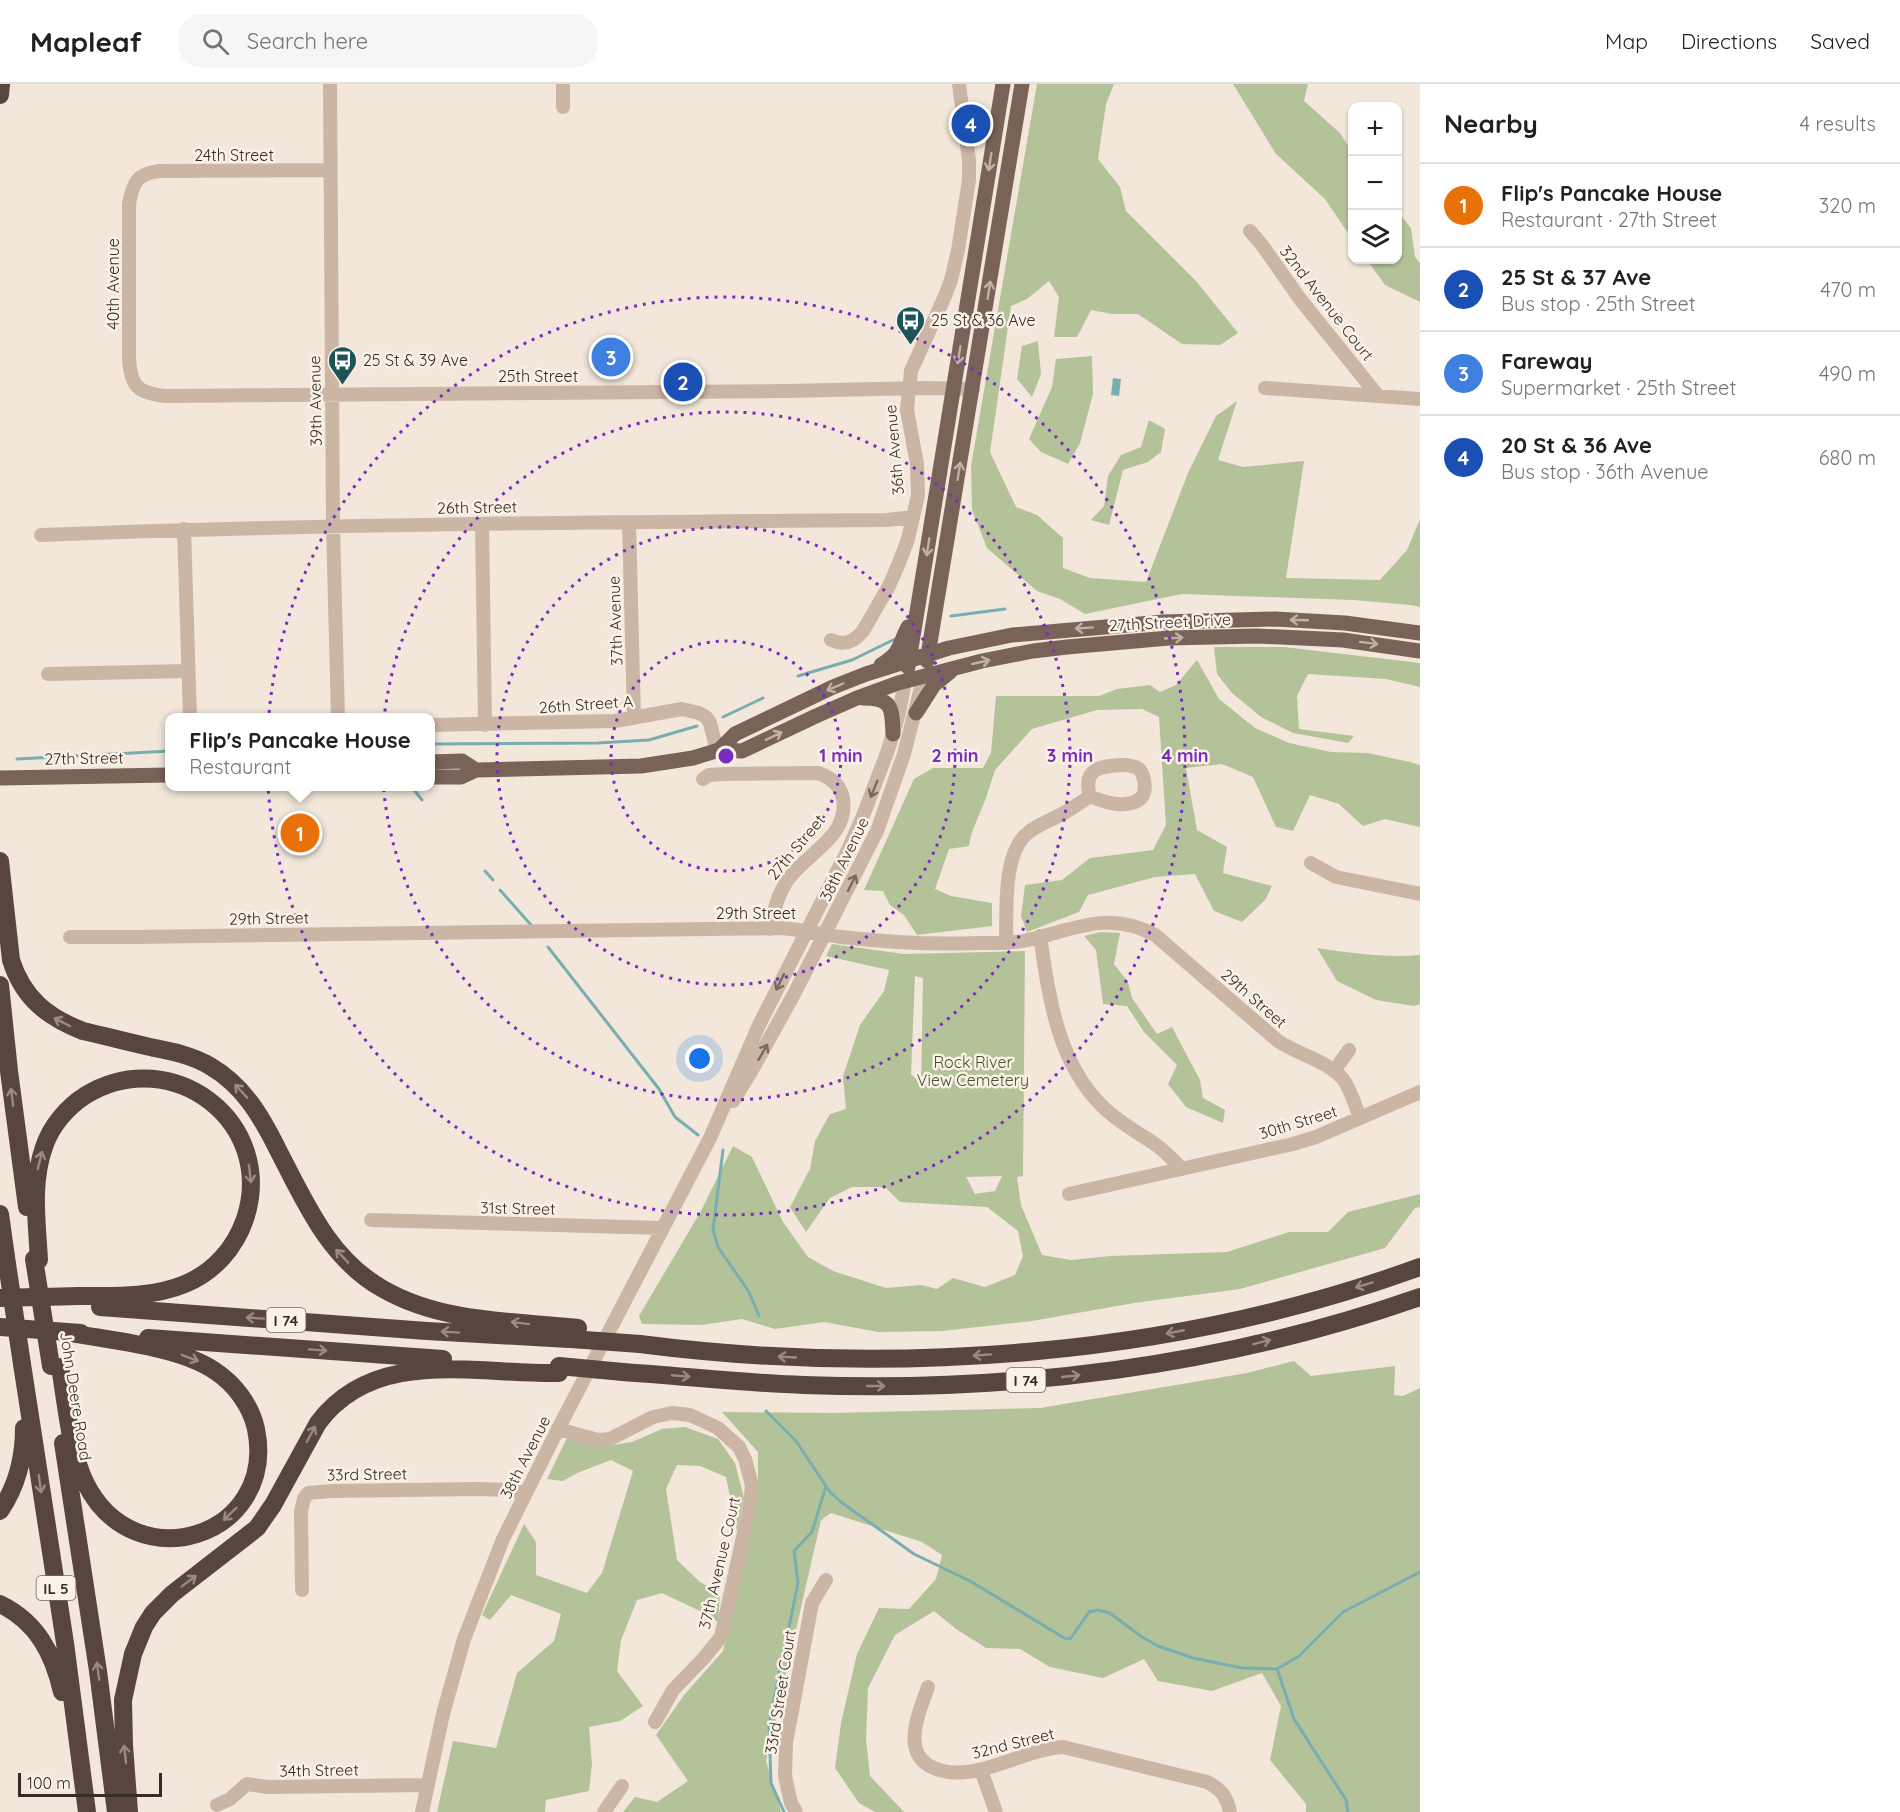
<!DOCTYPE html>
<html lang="en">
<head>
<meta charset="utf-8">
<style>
  body { margin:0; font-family:Quicksand,sans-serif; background:#f6f6f6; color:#202124 }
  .controls { position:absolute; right:18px; top:18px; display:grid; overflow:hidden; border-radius:12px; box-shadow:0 2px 4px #0004 }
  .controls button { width:54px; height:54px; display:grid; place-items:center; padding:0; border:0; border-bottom:2px solid #e0e0e0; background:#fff; color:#202124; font:30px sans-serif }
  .scale { position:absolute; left:18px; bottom:15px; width:144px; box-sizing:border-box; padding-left:6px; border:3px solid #362c27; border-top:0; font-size:16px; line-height:21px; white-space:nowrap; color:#362c27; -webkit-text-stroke:4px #faf1e7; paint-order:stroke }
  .you { position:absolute; left:700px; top:975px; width:21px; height:21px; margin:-15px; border:4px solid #fff; border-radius:50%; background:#1a73e8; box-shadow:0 0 0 9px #1a73e833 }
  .badge { display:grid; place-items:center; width:39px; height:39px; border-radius:50%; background:#1c5559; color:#fff; font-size:20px; font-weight:700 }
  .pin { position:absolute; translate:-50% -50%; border:3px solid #fff; box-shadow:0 2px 6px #0006 }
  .popup { position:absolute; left:165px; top:629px; width:270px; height:78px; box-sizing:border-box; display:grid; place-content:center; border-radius:12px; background:#fff; filter:drop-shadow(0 2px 4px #0005); font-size:20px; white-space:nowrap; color:#757577 }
  .popup b { font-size:22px; color:#202124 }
  .popup::after { content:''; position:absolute; left:50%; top:100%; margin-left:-12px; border:12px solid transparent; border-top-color:#fff }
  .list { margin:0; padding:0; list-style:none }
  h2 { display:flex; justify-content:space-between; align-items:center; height:78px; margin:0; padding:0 24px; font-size:26px }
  h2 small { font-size:20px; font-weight:400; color:#757577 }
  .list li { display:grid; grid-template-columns:39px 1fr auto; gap:18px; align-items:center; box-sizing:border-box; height:84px; padding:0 24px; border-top:2px solid #e0e0e0 }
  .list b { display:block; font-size:22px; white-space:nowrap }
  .list p { margin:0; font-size:20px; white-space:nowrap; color:#757577 }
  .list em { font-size:20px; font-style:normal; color:#757577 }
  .icon { flex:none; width:33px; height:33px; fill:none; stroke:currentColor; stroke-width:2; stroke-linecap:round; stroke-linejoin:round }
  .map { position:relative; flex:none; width:1420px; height:1728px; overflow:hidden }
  header { display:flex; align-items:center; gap:36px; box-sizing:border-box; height:84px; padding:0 30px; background:#fff; border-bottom:2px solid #e0e0e0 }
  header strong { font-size:28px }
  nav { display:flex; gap:33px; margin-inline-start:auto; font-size:21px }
  .search { width:420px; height:54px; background:#f6f6f6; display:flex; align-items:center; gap:15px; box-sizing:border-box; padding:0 21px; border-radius:24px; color:#757577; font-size:22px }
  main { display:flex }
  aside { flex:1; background:#fff }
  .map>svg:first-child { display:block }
  .green { fill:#b4c29a; fill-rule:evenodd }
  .water { fill:#78aeb0 }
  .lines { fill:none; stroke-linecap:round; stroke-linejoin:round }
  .stream { stroke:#78aeb0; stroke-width:3 }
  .minor { stroke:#cbb6a6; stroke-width:14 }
  .major { stroke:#796358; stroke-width:15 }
  .highway { stroke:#58463e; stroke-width:18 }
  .highway-bridge { stroke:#58463e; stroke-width:18 }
  .oneway { stroke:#c0b1a7 }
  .oneway2 { stroke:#796a60 }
  .oneway3 { stroke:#998a82 }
  .ring { fill:none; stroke:#7b2cbf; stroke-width:3; stroke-dasharray:3 6 }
  .labels { text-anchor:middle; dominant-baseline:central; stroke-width:5; stroke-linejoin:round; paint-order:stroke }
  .shield { fill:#faf1e7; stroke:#716761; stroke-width:1.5 }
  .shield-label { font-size:15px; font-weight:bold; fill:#362c27 }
  .street-label { font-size:16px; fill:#362c27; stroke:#faf1e7 }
  .poi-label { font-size:16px; fill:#362c27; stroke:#faf1e7; text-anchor:start }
  .park-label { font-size:16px; fill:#46552a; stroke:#faf1e7 }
  .centre { fill:#7b2cbf; stroke:#faf1e7; stroke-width:3 }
  .ring-label { font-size:18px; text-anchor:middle; font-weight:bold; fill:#7b2cbf; stroke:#faf1e7; stroke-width:5; stroke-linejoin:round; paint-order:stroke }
</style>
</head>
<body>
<header>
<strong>Mapleaf</strong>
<div class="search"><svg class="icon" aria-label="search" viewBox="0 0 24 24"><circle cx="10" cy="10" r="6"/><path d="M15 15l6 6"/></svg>Search here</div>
<nav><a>Map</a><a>Directions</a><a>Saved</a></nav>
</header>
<main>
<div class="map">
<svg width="1420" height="1728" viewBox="0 0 1420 1728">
  <rect width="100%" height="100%" fill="#f2e7da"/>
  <path class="green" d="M1037,0H1114L1106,20L1098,75L1120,103L1126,127L1197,198L1238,249L1220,261L1182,260L1138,230H1112L1091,226L1077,253H1054L1059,213L1049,197L1027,215L1011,222L990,368L1016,423L1037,431L1063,454V484L1090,494L1146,498L1188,389L1216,332L1237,317L1218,376L1243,383L1304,377L1286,494L1380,496L1407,466L1420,435V523L1411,521L1353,516L1182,510L1085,530L1060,515L1037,507L987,464L972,426L971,382Z
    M1233,0H1308L1304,17L1340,49L1352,68V155L1325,115L1276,70Z
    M1398,128L1411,144L1415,173L1420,179V218L1385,201L1367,176H1398Z
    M1038,257L1041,290L1032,313L1017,295L1022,262Z
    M1092,272L1093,310L1080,359L1068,380L1041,368L1029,355L1052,303L1056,275Z
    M1149,336L1165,345L1161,368L1148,378L1123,386L1109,441L1091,436L1104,422L1108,392L1121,371L1141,363Z
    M1214,563H1284L1420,579V603L1386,595L1308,590L1297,612L1299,645L1354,652L1348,659L1293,649L1261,633L1232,609L1217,590Z
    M1197,576L1219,615L1255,644L1289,659L1331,668L1368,669L1410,678L1420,681V743L1385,735L1363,742L1339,720L1310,711L1293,747L1276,743L1253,693L1222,680L1186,684L1197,746L1227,763L1223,789L1272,802L1265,816L1242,838L1214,827L1195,790L1155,793L1088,811L1079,828L1027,848L1021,832L1025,801L1062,796L1090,774L1153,766L1166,741L1159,633L1142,625L1097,626L1032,645L995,686L986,714L972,748L969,762L949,765L935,805L951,812L992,819V842L917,851L904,831L890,821L883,807L864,806L914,695L933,684H983L991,669L996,612H1099L1117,605L1150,601L1160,608L1176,601Z
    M1101,848L1120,849L1114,880L1128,898L1132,914L1157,950L1172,943L1200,996L1203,1014L1225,1026L1223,1039L1186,1023L1168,1000L1177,981L1144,948L1127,922L1103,920L1096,866L1084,852Z
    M832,860L904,870L1025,867L1023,1092L1017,1093L1021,1121L1042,1171L1071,1176L1111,1172L1227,1168L1289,1148H1328L1348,1128L1420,1110V1123L1415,1124L1385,1164L1240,1205L1134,1219L1032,1237L942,1247L878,1248L824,1238L775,1245L742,1235L701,1241L642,1240L639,1232L701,1127L733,1062L752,1073L783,1138L808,1173L833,1187L886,1204L921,1201L937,1205L953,1194L985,1203L1015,1191L1023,1172L1018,1147L987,1123L900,1118L885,1103H852L830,1114L806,1148L790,1123L810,1085L815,1057L830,1030L846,1025L843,992L860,941L884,907L889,886L826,872ZM915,892L923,894L921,1004L918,997L911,990ZM1002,1092L995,1107L975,1110L966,1093Z
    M1317,864C1351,869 1386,874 1420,871V920L1414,922L1376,916L1337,897Z
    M1294,1277L1311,1292L1395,1282L1394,1311L1403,1312L1420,1304V1728H1306V1720L1270,1676L1281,1622L1262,1589L1212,1607L1158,1597L1144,1575L1103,1594L1050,1583L1020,1565L986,1564L956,1545L934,1527L895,1551L868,1604L866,1655L870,1692L904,1728H875L859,1719L835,1684L841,1639L857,1570L879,1524L909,1525L936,1495L942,1471L922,1458L831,1429L821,1436L766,1677L781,1728H623L635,1713L657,1718L688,1697L656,1651L684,1611L723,1567L758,1413V1368L722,1328L832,1329L1040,1324L1247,1289Z
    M685,1343L718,1355L735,1379L744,1414L737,1447L726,1393L700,1382L677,1381L666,1405L677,1476L700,1498L720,1509L718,1538L700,1527L662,1509L637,1516L621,1556L617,1587L643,1622L620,1637L589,1643L592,1680L589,1707L546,1716L545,1728H437L453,1657L496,1664L517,1589L554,1557L561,1530L511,1511L490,1536L482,1531L524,1440L536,1458V1491L587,1509L602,1489L633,1387L611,1376L577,1389L563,1397L547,1395L567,1354L607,1362L632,1358L662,1345Z"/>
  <path class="water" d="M1113,294L1121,295L1119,312L1111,311Z"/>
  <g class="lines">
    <path class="stream" d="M951,532L1005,525
      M798,592L852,576L895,555
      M723,633L763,614
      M430,660L598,659L649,656L697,642
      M17,675L170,667
      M411,702L422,716
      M485,787L493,796
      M500,806L532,842
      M548,863L659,1005L675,1033L698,1051
      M723,1066L713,1146L718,1163L749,1208L759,1232
      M766,1327L796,1357L830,1408L841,1418L914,1470L970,1497L1066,1555L1071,1554L1089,1528L1098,1526L1110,1529L1142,1553L1158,1562L1193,1574L1242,1584L1277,1585L1299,1572L1343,1528L1420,1488
      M1277,1585L1294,1635L1346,1716L1348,1728
      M784,1728L771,1699L769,1640L798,1499L794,1467L812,1448L826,1402"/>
    <path class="minor" d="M330,0L333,442L338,634
      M563,0V23
      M330,86L159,87C137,90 133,98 129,120V275C131,302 137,309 165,312L787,307L922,304L973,305
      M1250,147L1262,161L1300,215L1378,312
      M1265,304L1420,315
      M629,438L634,634
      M482,440L485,641
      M184,445L190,634
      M41,451C323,440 605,438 887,436L913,433
      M831,556C844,562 854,558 863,547L889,502L899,479L908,455L918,411L917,380L907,326L909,305L911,287L945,212L951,196L958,166L969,96V76L959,0
      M48,590L188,587
      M430,641L615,637L682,625L699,629L706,633L710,639L717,667
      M1126,681C1131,682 1136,682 1140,686C1145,693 1147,708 1141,714C1128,726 1103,718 1090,712C1081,682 1105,682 1126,681Z
      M703,695L709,691L724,690L818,689C830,693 840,701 843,714C849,752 810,767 790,793C778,808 774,826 770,845
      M1311,779L1336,793L1420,810
      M1040,852C1049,913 1057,977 1102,1022C1118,1038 1137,1048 1155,1060C1165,1067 1173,1076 1182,1085
      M70,853H136L782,844C802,846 821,850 841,853C886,858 932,861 977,859C992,859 1008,860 1023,857C1072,847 1106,825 1155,851L1278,957C1297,970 1328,977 1343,995C1351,1006 1355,1021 1360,1034
      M1006,859C1007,827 1002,768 1029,748C1039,740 1051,736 1062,730C1072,725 1081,718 1090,712
      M1334,987L1349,966
      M733,1017L752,986L793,912L877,747L904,670L924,592
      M1069,1110L1293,1060L1316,1053L1420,1008
      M371,1136L663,1144
      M558,1345L598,1356L610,1355L653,1333L672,1329L690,1331L718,1344L739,1363L745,1375L752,1401L750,1421L721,1553L703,1575L673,1606L655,1638
      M302,1506L301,1427L304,1415L308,1409L332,1407L479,1405L508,1406L525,1409
      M928,1603C920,1625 902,1665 928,1681C968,1705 1021,1665 1063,1663L1207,1698C1221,1705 1227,1713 1230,1728
      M981,1686L996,1728
      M217,1721L230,1715L247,1700L268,1703L428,1701
      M422,1728L443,1630L464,1555L503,1455L558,1345L710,1054L759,941L845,772L863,732L888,666L899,629L905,597
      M604,1728L622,1702
      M796,1728L791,1719L785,1692L786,1659L812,1519L826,1496"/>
    <path class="major" d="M927,577L1022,0
      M881,581C902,568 898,562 908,543
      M908,583L1003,0
      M863,614C893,614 892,624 893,650
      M916,629L934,601L950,588
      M719,666L735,650L833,603L866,590L949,564L1012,551L1163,538L1275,535L1345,539L1420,549
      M430,678L462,677L476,686
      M430,693H461L476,686L641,682L693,674L719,666L742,667L816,632L857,614L898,599L982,577L1033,567L1067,563L1169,554L1257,552L1343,556L1420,567
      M0,694L170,691"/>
    <path class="highway" d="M0,11L1,0
      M0,777L11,876C23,914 47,933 83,947C105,952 127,958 150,963C170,967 192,971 210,982C244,1002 261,1032 278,1066C305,1118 329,1175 383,1205C442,1239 513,1237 578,1244
      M0,901L9,987L27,1123
      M0,1130L6,1173
      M0,1214C26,1213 52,1213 77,1212C114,1212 151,1214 185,1200C214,1188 235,1164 245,1135C277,1038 172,959 86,1011C67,1023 51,1042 44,1063C31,1100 37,1138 39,1176
      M100,1223L427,1247L569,1255
      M0,1243L81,1249
      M148,1254L443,1275
      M640,1260C897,1293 1176,1272 1420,1183
      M22,1280L65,1559L87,1728
      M60,1283C66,1318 70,1367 85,1398C134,1499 278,1453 256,1345C251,1322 235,1300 215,1287C180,1263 114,1257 71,1249
      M623,1288C683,1292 744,1299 804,1301C1012,1309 1223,1282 1420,1213
      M63,1359L98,1587L116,1728
      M0,1427C17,1402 24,1374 24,1344
      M0,1520C37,1538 53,1569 62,1608
      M129,1728L124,1661L123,1616L133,1570L144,1543L153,1529L172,1510L257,1444L273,1421L318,1339C375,1262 477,1291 559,1289"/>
    <path class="highway-bridge" d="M6,1173L22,1280
      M34,1175L51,1282
      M571,1255L640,1260
      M559,1282L623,1288"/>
  </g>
  <defs><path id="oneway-shaft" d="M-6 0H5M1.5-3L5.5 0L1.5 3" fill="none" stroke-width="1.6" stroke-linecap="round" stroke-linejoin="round" transform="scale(1.5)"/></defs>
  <g class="oneway">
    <use href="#oneway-shaft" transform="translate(990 78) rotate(99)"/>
    <use href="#oneway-shaft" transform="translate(989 206) rotate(-81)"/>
    <use href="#oneway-shaft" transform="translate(959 271) rotate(99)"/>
    <use href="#oneway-shaft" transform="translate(959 387) rotate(-81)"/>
    <use href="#oneway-shaft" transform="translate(928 463) rotate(99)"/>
    <use href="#oneway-shaft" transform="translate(1299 536) rotate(-178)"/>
    <use href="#oneway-shaft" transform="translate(1084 544) rotate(176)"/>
    <use href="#oneway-shaft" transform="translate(1174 554) rotate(-3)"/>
    <use href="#oneway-shaft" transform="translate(1369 559) rotate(7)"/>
    <use href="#oneway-shaft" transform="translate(981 578) rotate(-13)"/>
    <use href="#oneway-shaft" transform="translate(835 603) rotate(157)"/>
    <use href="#oneway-shaft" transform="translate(774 652) rotate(-26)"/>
  </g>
  <g class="oneway2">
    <use href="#oneway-shaft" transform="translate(874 705) rotate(112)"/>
    <use href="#oneway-shaft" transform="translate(852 799) rotate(-63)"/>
    <use href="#oneway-shaft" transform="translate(780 898) rotate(116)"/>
    <use href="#oneway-shaft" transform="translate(763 968) rotate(-60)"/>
  </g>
  <g class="oneway3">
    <use href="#oneway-shaft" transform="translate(62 938) rotate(-153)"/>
    <use href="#oneway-shaft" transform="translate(241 1007) rotate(-133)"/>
    <use href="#oneway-shaft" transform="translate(12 1013) rotate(-97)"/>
    <use href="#oneway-shaft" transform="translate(40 1076) rotate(-76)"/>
    <use href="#oneway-shaft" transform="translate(250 1090) rotate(83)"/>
    <use href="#oneway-shaft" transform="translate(342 1172) rotate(-133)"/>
    <use href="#oneway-shaft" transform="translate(1364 1201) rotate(163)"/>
    <use href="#oneway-shaft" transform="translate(255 1234) rotate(-176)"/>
    <use href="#oneway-shaft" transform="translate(520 1239) rotate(-173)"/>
    <use href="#oneway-shaft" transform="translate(450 1248) rotate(-176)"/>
    <use href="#oneway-shaft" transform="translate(1175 1248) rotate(169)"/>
    <use href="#oneway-shaft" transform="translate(1262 1258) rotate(-14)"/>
    <use href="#oneway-shaft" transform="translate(318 1266) rotate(4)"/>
    <use href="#oneway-shaft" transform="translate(982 1271) rotate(176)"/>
    <use href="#oneway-shaft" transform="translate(787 1273) rotate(-177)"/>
    <use href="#oneway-shaft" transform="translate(190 1274) rotate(21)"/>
    <use href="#oneway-shaft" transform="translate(681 1292) rotate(5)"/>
    <use href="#oneway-shaft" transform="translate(1071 1292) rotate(-6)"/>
    <use href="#oneway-shaft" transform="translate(876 1302)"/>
    <use href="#oneway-shaft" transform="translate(311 1350) rotate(-62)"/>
    <use href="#oneway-shaft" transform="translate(40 1400) rotate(82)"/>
    <use href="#oneway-shaft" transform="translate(230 1430) rotate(136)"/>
    <use href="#oneway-shaft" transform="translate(189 1497) rotate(-37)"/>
    <use href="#oneway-shaft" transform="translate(98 1587) rotate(-98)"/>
    <use href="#oneway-shaft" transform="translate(125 1670) rotate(-96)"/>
  </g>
  <g class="ring">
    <circle cx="726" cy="672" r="115"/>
    <circle cx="726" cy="672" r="229"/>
    <circle cx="726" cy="672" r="344"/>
    <circle cx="726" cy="672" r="459"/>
  </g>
  <defs>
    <symbol id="bus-pin" viewBox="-11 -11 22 30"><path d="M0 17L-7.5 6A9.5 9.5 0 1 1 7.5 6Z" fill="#1c5559" stroke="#faf1e7"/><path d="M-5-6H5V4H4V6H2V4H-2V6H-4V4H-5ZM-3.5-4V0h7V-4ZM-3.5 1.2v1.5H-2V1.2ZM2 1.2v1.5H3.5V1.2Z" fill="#fff"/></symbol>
  </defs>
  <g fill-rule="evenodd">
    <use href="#bus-pin" x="894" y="220" width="33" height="45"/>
    <use href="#bus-pin" x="326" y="260" width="33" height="45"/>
  </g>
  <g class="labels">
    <g class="shield">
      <rect x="266.5" y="1224" width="39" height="24" rx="4.5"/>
      <rect x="1006.5" y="1284" width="39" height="24" rx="4.5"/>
      <rect x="36.5" y="1492" width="39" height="24" rx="4.5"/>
    </g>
    <g class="shield-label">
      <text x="286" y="1236">I 74</text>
      <text x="1026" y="1296">I 74</text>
      <text x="56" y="1504">IL 5</text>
    </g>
    <g class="street-label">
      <text x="234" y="71">24th Street</text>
      <text transform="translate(113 200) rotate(-90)">40th Avenue</text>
      <text transform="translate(1327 219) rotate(52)">32nd Avenue Court</text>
      <text x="538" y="292">25th Street</text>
      <text transform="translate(315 317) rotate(-91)">39th Avenue</text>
      <text transform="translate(894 366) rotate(-95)">36th Avenue</text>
      <text transform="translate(477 423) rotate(-1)">26th Street</text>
      <text transform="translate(615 537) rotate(-92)">37th Avenue</text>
      <text transform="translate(1170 538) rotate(-3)">27th Street Drive</text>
      <text transform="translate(586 620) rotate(-4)">26th Street A</text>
      <text transform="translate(84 674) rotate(-1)">27th Street</text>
      <text transform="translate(796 763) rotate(-50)">27th Street</text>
      <text transform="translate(844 775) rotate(-64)">38th Avenue</text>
      <text x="756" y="829">29th Street</text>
      <text transform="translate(269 834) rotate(-1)">29th Street</text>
      <text transform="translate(1254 914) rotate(41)">29th Street</text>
      <text transform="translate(1298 1038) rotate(-17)">30th Street</text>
      <text transform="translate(518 1124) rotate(1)">31st Street</text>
      <text transform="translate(76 1312) rotate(81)">John Deere Road</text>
      <text transform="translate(525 1373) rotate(-63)">38th Avenue</text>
      <text transform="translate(367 1390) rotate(-1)">33rd Street</text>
      <text transform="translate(719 1479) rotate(-77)">37th Avenue Court</text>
      <text transform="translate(780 1608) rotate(-81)">33rd Street Court</text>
      <text transform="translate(1013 1659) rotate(-14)">32nd Street</text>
      <text transform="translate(319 1686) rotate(-1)">34th Street</text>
    </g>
    <g class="poi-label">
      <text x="931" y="236">25 St &amp; 36 Ave</text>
      <text x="363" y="276">25 St &amp; 39 Ave</text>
    </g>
    <g class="park-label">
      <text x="973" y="978">Rock River<tspan x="973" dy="18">View Cemetery</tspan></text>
    </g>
  </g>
  <circle cx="726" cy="672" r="9" class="centre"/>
  <g class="ring-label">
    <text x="841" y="678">1 min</text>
    <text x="955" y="678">2 min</text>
    <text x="1070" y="678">3 min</text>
    <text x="1185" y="678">4 min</text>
  </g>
</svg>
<div class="controls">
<button>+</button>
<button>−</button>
<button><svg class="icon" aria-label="layers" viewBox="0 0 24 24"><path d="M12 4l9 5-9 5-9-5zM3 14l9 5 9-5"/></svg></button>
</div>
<div class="scale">100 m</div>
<div class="you"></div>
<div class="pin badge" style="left:300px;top:749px;background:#e8710a">1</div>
<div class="popup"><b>Flip's Pancake House</b>Restaurant</div>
<div class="pin badge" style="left:683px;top:298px;background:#1a4fb4">2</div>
<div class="pin badge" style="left:611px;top:273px;background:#3f7fe0">3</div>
<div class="pin badge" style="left:971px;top:40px;background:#1a4fb4">4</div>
</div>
<aside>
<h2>Nearby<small>4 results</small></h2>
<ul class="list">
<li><span class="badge" style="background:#e8710a">1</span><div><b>Flip's Pancake House</b><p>Restaurant · 27th Street</p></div><em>320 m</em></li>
<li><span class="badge" style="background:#1a4fb4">2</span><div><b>25 St &amp; 37 Ave</b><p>Bus stop · 25th Street</p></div><em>470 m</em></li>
<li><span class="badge" style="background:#3f7fe0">3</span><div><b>Fareway</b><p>Supermarket · 25th Street</p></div><em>490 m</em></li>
<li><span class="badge" style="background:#1a4fb4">4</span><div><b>20 St &amp; 36 Ave</b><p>Bus stop · 36th Avenue</p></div><em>680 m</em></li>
</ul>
</aside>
</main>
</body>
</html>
